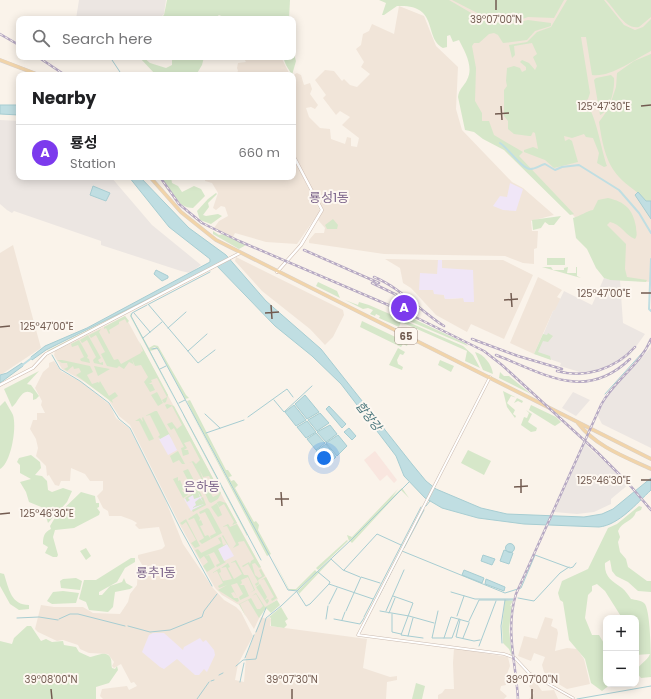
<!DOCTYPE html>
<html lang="en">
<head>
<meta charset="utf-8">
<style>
  body { margin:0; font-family:Poppins,"Noto Sans KR",sans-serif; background:#f2f2f2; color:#202124 }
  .controls { position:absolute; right:12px; bottom:12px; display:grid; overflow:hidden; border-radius:8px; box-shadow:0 2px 10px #0003 }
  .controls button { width:36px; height:36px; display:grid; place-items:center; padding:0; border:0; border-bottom:1px solid #e0e0e0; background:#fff; color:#202124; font:20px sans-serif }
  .you { position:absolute; left:324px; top:458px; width:14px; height:14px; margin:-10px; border:3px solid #fff; border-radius:50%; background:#1a73e8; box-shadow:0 0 0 6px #1a73e833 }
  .badge { display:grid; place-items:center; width:26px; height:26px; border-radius:50%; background:#7c3aed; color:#fff; font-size:13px; font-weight:700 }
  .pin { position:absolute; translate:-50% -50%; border:2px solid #fff; box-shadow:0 1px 4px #0006 }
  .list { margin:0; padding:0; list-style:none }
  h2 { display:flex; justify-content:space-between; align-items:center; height:52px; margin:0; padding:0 16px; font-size:17px }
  h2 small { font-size:13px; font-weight:400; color:#757577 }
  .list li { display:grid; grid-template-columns:26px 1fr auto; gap:12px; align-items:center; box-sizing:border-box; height:56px; padding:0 16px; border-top:1px solid #e0e0e0 }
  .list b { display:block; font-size:15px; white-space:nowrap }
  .list p { margin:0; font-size:13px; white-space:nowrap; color:#757577 }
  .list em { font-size:13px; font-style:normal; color:#757577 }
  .icon { flex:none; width:22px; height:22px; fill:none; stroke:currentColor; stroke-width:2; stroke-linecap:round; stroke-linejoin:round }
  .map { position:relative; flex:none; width:651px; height:699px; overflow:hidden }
  .search { position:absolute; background:#fff; box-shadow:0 2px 10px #0003; left:16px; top:16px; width:280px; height:44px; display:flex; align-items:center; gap:10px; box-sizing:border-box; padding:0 14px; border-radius:8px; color:#757577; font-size:15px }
  .panel { position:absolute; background:#fff; box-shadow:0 2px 10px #0003; left:16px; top:72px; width:280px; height:108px; border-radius:8px }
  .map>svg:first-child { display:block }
  .residential { fill:#f1e5d9 }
  .commercial { fill:#f9e6df }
  .industrial { fill:#ece6e2 }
  .education { fill:#f0e6f7 }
  .green { fill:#d6e7c9 }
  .water { fill:#c0dee2; stroke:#a7cdd2 }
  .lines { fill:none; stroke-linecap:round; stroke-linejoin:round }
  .stream { stroke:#a7cdd2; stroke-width:1 }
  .canal { stroke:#c0dee2; stroke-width:2 }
  .tertiary-casing { stroke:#cbbbb1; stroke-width:3 }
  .secondary-casing { stroke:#cfbdb2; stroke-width:3.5 }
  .primary-casing { stroke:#d8d1ce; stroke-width:4 }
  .tertiary { stroke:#fff; stroke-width:2 }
  .secondary { stroke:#fff; stroke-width:2.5 }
  .primary { stroke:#f1d4aa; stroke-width:3 }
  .rail-casing { stroke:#b6a9c3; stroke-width:2.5 }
  .rail { stroke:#fdf7f0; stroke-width:1; stroke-dasharray:3; stroke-linecap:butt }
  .ticks { fill:none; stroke:#725b50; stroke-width:1.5 }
  .labels { text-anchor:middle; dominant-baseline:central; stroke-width:4; stroke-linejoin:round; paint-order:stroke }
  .shield { fill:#fdf7f0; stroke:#9c8a80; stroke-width:1 }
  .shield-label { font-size:10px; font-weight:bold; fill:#725b50 }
  .water-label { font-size:12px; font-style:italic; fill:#48757b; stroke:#fdf7f0 }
  .quarter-label { font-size:13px; fill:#7f688d; stroke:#fdf7f0 }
  .ticks-label { font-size:10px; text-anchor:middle; fill:#725b50; stroke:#fdf7f0; stroke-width:4; stroke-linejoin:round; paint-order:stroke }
</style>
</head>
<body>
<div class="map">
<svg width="651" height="699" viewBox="0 0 651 699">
  <rect width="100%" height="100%" fill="#faf3ea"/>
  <path class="residential" d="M411,0H651V282L620,280L574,216L485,131L471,111V61L463,24Z
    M399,6L424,16L436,46L458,67L456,109L462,130L512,182L523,188L554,215L531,221L532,231H538L537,248L534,249V264L523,263L505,256L384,254L309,243V240L315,233H324L325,228L318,220L323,209L293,153V75L297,73L301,75L304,85L310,83L312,89L310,94L318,105L315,109L311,107L306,108L309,117L320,128L330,129L331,139L345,144L347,137L351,138V146L357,147L359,138L342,125L350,117L340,111L336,115L323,98L326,95L315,80L325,70L334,71L342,81L344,79L350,85L357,87L370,74L361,67L364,62L356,49L361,45L363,34L369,31L372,24L394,34Z
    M243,57H281L290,75H235L238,71L237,68L238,63L246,62Z
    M293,158L320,211L297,244L266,242L235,233L233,237L214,228L219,221L228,216L225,207L221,206L216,210L213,208L218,193L212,183L205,181V177H293Z
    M13,245L41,348L2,374H0V253Z
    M236,257L343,310L344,315L333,337L325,345L310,329L262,291L235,261Z
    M385,259L438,260V274L434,290L444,295L445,299L464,298V301L474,302L442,268V260H503L533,275L504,339L471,324L467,332L436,315L411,288L403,283L400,268Z
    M538,277L562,290L557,297L561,299L557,310L553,311L534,354L510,343Z
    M125,316L278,599L264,608L254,629L239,605L222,595L215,588L180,525L130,425L119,416L108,399L85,382L62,369L54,355L55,351Z
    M54,361L61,371L83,383L100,397L110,405L116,418L129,428L161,489L183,544L213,588L224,600L236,607L241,612L253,636L238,664L235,680L244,682L246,657L261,617L266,619L269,617L271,619L270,626L367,639L363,668L390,677L397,676V680L387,682L386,699H103L100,696L102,689L127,686L129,690L137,686L134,682L131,683L121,664L114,668L112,666L114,662L108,654L89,653L80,649L78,645L63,640L57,641L38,632L35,629L41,605L54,607H83L93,613L120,614L128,602L130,594L137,585L138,569L144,568L138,558V555L162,549L165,546L159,527L139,529L135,525L137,523L132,520L121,516H109L108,511L103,508L97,496L103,490V481H90L85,474L71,468L70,481H61L59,486L55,485L49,475L47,476L46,466L36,456L38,448L36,439L30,429L33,420H37V413H45L41,405L42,401L35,388L43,372L49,367V363Z
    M545,617L553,619L551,626L557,629L558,633L555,651L567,648L577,649L584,659L590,684L567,689L550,679L544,672L542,665L545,657L534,653L531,661L518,656L524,636L537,639Z
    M454,648L508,657L510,666L505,679L506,685L501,686L500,690L507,696L504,699H438V695L442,693L445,689H454L453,663Z
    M533,682L537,684L542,691L554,690L558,699H561H529L534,693L529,686Z"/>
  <path class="commercial" d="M375,451L397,480L394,483L387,475L380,481L364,460Z"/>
  <path class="industrial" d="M79,0H166L164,14L161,17L156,19H76Z
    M0,120L19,121V177H111L152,225L201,265L190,273L181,271L101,245V241L14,211L12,213L7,210L0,204Z
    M604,278L610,280H620L623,323L645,334L630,355L622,361L600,370L599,369L583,373L560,366L561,363L535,354L553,311L555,310L564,291L592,305Z
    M651,347V448L602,424L597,414L609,394Z
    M573,392L590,400L576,416L562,408Z
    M584,443L629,484L611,499V504L594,512L577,514L554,512Z"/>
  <path class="education" d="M510,183L523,189L516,211L503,210L493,206L500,196L507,197Z
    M438,260H442V268L473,270L474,302H464L463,298L445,299L444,295L434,294L433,290H419L420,273L437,274Z
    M169,434L177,450L168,455L159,439Z
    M198,492L205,504L191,511L184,499Z
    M227,544L234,556L224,561L218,549Z
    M153,633H164L183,650L184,647L200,638L203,642L206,640L214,650L215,655L207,672L204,669L199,675H195L177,659L164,669L160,667L142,652L149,635Z"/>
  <path class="green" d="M167,0H290L289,19H229L219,15L214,19H159L164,15Z
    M379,0H449L485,21L510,24L528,20L551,23V26L535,31L527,40L503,43L498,35L494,33L489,34L479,43H474L472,46L476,68L475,101L482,113V121H489L494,135L523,152L519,156L574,214L570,215L504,150L483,139L474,132L465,130L458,97C459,89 464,86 467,80C474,67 465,52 459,40L453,42L450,35L447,36V47L443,48C423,37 440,4 397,6L384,15H382L386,3Z
    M452,0H564L554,18L528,17L514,22L487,18Z
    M567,0H604L624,25L635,30L643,27L651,19V51C635,59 610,78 592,75L586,37H581L590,93L588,99L583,101V106C585,108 587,108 589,109C595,113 603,156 607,166L604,167L597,163L599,153L593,138L586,137L584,134L572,138L564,136L565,141L569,139L572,141L578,162L554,168L545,160L524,152V150L533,147L538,149L535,133L533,132L531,136H529L514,134L508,129V121L504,116V90L507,86L506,81L507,68L514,66L520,68L522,72L526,70V67L520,62L522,60L529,63L535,70L537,66L533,57L537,54L532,43L514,46L515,55L512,58L509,45L527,42L537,32L551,27Z
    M606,0H651V17L639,27C625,30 615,9 606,0Z
    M293,51L296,61L292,75L286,65L283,57H293Z
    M651,54V201H646C638,191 627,186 619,177C605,162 602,141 599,122L609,108L616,87L617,73L634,61Z
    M139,57H143L150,63L166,68L172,65V57H204L202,65L196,75H156Z
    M611,75L614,78C615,89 610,111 600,115L594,80L596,78Z
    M162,177H171L172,183L178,186L182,192L194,186L201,189L205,196L193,208C178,208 167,190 162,177Z
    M216,193L217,194L208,203L209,207L203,215L206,216L218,214L222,216L211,224L200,220L197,211L208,199Z
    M608,198C625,202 633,209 636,227C636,232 638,235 635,239C625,235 621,224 610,222L607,225L626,244L625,269L627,277L647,280L646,282L610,280L604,278L596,268L587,249L576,238L573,218C581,216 586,211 593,210L598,200Z
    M561,216L554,225H549L545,222L541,228L533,230L532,220Z
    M333,219L338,225L337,229H327L325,225Z
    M213,231L219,235L223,234L246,245L239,249L213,234Z
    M547,258H565V265H547Z
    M542,267H551L553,270H564V268L568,267L567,273H576V267H577V276L581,278Z
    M192,277L49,351H47L190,277Z
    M318,282L337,291L340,298L316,286Z
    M345,300L358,305L359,302L369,305L463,346L473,355L480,368L465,361L467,351L401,322L399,327L379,318L380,316L376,314L375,316L370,314L373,310L368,308L363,309Z
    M392,309L465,343L468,346L407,320Z
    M131,313V316L149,348L154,345L158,346L186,395L189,398L185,399L158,349L155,347L152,348V349L155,348L157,349L150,351L177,404L130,316Z
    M125,316L129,321L127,323L125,319L119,322V324L109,330L110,333L109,334L106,328L104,329V327Z
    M362,321L408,343L407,346L403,344L401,347L360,327Z
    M101,329L99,332L114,360L118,359L121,364L141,353L140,348L141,352L143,351L139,341L168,395L166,402L164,403L162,400L167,397L157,378L151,380L152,382L149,384H152L155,390L150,392L144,382L148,377L141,365L135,366L132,359L134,366L133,364L129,362L124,369L119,366L117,368L107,366L101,354L105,352L96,335L91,338L89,335Z
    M548,333L553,336L548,342L543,341L538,352L550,356L551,360L534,354L543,334L547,335Z
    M88,335L101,358L98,360L100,363L103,362V365L94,363L93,360L96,357L87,340L82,343L80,340Z
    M79,340L88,356L87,358L89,359L90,363L81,361L80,359L84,357L78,345L72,347L71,344Z
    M398,348L405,352L403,355L400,354L397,360L398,364L403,367L402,370L389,365Z
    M475,352C484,354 492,365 493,374L483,370Z
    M57,360H62L90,366L93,372L87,375L92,384L98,382L99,383L100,381L109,396L115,392L118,396L112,400L113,403L76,375L81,372L79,368L74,369L73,366L67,371L64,369L68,367L67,363H62Z
    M440,360L454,366L451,372L438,365Z
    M94,366L110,369L98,376Z
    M39,371L27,384L31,385L39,396L36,399L33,400V394C22,386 19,402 12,407L4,389Z
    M500,372L504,376H509L531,394L499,378Z
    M503,391L523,401L522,403L518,401L514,403L517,398L511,396L507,403L515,410L513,414L516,416L515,418L507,407Z
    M157,392L163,403L158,406L151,395Z
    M190,400L226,470H228L232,476L229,477L231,481L234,480L238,485L235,488L254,522L256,521L259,525L258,530L271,554L269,555L192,412L187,401Z
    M5,401C8,406 11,411 13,415C17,428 11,463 0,469V406Z
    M185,401L186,403L269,555L267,556Z
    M167,404L174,406L221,493L218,499L211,503L209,502L204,491L208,489L213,497L219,494L209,476L203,477L199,469L203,479V482L192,462L189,463L193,461L196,464L200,460L190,441L184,443L187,448L184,450H188L189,454L183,456L181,448L184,447L174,428L171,430L167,424L172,422L177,429L182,425L172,406L167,409L165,405Z
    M531,405L556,417L561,422L555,426L553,425L529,410Z
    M526,410L532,414L528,422L537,428L536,431L531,432L521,425L524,417L527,418L529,413Z
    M155,411H157L172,439L169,434L160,439L159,437L165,434L157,438L160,435L150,415L145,416Z
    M183,414L247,534V536L183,415Z
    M143,417L154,439L149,441L139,421H135L140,418L143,422L142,418Z
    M468,450L491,461L484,475L461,463Z
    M178,451L185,464H182L179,460L173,463L170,456Z
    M31,455L40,462L41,468L35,475L42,476L47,481L48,490L52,492L63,488L72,491L67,502L48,523L45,513L36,512L46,509L29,502L26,492L20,482L31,479L20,473V465L17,462L19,458Z
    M188,469L199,490L194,492L183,471Z
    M178,477V481L180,480L184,489L182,490L183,492L186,491L188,495L183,498L173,479Z
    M402,488L409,498L401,490L352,543L350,541L357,534L349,541L347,535L352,537L398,489L392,497Z
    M199,490L202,496L201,497L198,492L200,497L194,499L193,495L188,498L190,500L187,502L185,498Z
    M81,492L95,496L96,503H99V507L97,508L100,512L99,515L74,528L55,530L53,537L58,555L57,557H53L45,553L48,547L43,544C43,537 44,532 51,529L50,526L56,516Z
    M203,497L206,505L193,512L192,510L204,504L192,508L196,505L195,502L200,498L203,502L201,498Z
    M220,501L226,503L237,523L232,525L234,522L224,504L219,507L217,502Z
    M217,503L222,515L218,517L211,507Z
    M639,506L642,507L641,510L636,512C633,522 622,521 618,531L620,537L618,542L620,552L626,559L628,567L647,581H651V592L638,591L628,582L616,576L612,571L610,560L605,563C604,577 612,581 622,588C626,591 628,595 631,599C635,600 642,600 645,604C651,614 651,662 651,677L641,678L636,672C638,664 647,662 650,654L636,655V618H622L605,591L597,584L592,586V591L588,595L585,618L592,635H599L605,645L606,684H611L602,691L591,683L585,659L569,640L563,602L560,600L558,593L562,581L588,569L608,528L617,524Z
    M207,508L209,509L222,533L211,539L210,536L216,533L205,512L200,514L199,512Z
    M197,513L200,518L199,521L201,520L203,525L200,526L205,536L208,535L211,539L202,544L199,541L204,538L194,518L189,520L188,519Z
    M186,519L200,546L195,548L191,543L196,540L186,522L182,525L180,523Z
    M228,524L230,527L237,524L261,567L259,568L255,563L252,564L255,575L259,578L262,576L259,570L261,569L265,576L258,580L259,584L256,586L255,584L258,582L248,564L243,567L242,566L249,562L250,564L251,561L254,559L244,541L238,542L239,545L233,548L236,544L227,526L222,527Z
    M223,535L230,548L227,544L218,549L224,561L226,562L217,567L216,565L220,563L214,552L205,556L209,555L215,567L207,572L203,566L208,562L204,556L200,559L195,550L198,549L203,555L201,553L221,543L218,538L221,537L223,545L227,544L222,536Z
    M347,540L348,541L318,570L316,568Z
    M86,548L91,556L86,560L80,551Z
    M271,555L289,589H296L315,570L317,572L297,590H289Z
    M131,558H135V562L125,568L117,582L99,592V595H102L110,586L122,582L124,578L126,583L133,587L130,589L115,592L113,607L108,612L89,610L86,602L79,599L84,580H96Z
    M331,559V560L299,594L298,591Z
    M236,560L244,575H248L255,590L250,593L254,590L248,577L241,580L242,583L240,585H244L249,596L240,600L239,597L243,594L237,583L231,585L237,597L234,592L231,593L234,598H238L239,601L237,602L218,590L227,585L219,588L218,586L223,583L217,571L212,573L220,568L221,572L219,573L223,581L232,579L226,567L221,568L228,563L230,567L228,568L234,579L242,574L235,562L230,563Z
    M0,573L4,574C9,589 11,605 29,605V609L19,610L10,604L0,586Z
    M266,577L277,598L272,601L271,599L274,597L264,579L261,580Z
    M76,578L82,581L80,590L61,588L60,581L63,579Z
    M260,584L267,597L265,600L268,599L269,601L267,604L256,587Z
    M63,591L79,593L76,603L52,604L47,601L53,592Z
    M256,593L265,607L277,600L280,605L271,613L266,608L259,618L248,600L240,604L246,617L239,604L251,598L257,609H260L263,606L256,594L252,596Z
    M505,600L513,601L510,606L512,605L509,629L512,656L509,649L503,643L502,626Z
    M281,607L288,619L285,621L287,625L284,628L271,626V618L269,617Z
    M27,626H31L41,641L46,639L52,642L63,641L64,645L76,647L79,652L90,657C96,656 106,650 110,657C112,660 111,664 112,668L115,669L117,666L118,670L109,683L96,687V699H0V641L12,644L14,638Z
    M416,683L425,686L422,699H412Z"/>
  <path class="water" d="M0,105H19V115L0,114Z
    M129,177H140L189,228L226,255L266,301L321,349L412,464L426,481L436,489L481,508L507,514L584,517L602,514L613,509L651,478V490C637,503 619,525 599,527L524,524L478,518L442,508L425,498L404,476L396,456L341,384L312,356L275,326L216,265L46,350L32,360L31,357L45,346L87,328L210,262V259L169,227Z
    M93,186L110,193L106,201L90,195Z
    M638,192L646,201H651V219L635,195Z
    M156,270L168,276V278L162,281L154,274Z
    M22,363L23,366L0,383V375L7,373Z
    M305,395L319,412L307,419L295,404Z
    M294,405L306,420L296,426L285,412Z
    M329,406L346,424L342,428L326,409Z
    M320,413L329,423L317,431L308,420Z
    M307,421L316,432L306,438L297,427Z
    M330,425L337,434L326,442L317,432Z
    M349,428L356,436L352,440L344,432Z
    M316,433L325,443L316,450L307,439Z
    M338,435L347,446L337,456L326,443Z
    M326,444L336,457L328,465L316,451Z
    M505.5 548a4.5 4.5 0 1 1 9 0a4.5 4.5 0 1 1-9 0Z
    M504,550L513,553L509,564L500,561Z
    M483,555L495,559L492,565L481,561Z
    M464,570L484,578L482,583L462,575Z
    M486,579L505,587L504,591L485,584Z"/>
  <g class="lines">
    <path class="stream" d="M110,57L122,75
      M148,304L198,363L215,350
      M149,304L210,272
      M147,305L132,313L131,316L261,560
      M134,313L150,332
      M168,328L186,312
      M143,338L162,322
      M651,344V343
      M152,349L157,348L159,351L288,590L298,591
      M188,351L207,334
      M52,355L60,369L80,381L109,403L119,419L130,428L180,528L212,586
      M160,369L166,366
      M605,394L643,352
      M274,400L284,412L312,386
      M179,403L185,400
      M205,414L220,428
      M248,417L287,389L293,397
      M206,433L244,420
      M426,506L430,501
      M404,548L424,510
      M402,551L505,593L521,588L535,555L570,568L573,567L576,563
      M331,559L343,570L360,577
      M344,570L377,534L401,545
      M318,572L330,582L329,584
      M297,592L306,606L310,604L329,584L373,599
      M451,592L475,599H513
      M379,596L402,551
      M393,596L413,603L401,635L423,638
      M518,598L534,601L560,573L569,567
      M329,604L337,588
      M346,611L361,577L380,583
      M380,611L409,616L434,623
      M386,611L404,570
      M438,611L432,638H452L459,619
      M389,613L395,598
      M392,614V632L401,634
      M457,616L464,596
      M364,617L421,507
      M17,618L39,617L58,620
      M59,619L70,614H78L125,626
      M326,619L328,606
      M334,619L360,624L364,618
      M342,620L345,612
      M460,620L456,637L474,641L480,640
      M469,621L479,600H513
      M128,626L150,632L170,630L202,617L204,611L217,594
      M256,632L266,608
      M408,636L413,618
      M444,638L451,617L469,622
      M463,638L469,623
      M502,643L501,626L505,600
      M479,646L496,601
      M245,658L254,635
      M236,666L243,660L256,659L266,618L281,606L352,539L409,482
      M219,675L223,673
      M211,681L214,680
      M240,682L244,663
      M197,699L209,682
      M577,699L651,686"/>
    <path class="canal" d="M500,143C508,148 522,169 530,169C536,169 540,165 545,164L555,170L562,167L579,165L619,190L639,213L651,233
      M651,259L649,309L651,311
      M21,366L33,357"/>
    <defs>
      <path id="tertiary" d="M490,377L358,635L504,654L515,658L529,673L573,698"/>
      <path id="secondary" d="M277,272L301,245L322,210L293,155
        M0,385L33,368L46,354L240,253"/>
      <path id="primary" d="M0,60L39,75
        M150,177L181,212L216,240L651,459
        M578,423C595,446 625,457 651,469"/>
    </defs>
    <use href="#tertiary" class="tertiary-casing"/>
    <use href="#secondary" class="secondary-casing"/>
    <use href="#primary" class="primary-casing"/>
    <use href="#tertiary" class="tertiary"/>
    <use href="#secondary" class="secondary"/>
    <use href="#primary" class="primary"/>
    <defs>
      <path id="rail" d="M0,34L19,45
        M38,57L65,75
        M587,101L590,107
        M160,177L179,204L202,223L239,241L407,313L484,351L502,365L597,452L628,483L651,510
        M304,250L379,283
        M374,277C401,288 420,311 444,326
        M372,283L399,296
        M472,339L518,356L562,369
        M496,355C545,374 585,402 630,359
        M557,371C585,379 615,369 635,347
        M518,699C516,663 505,630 516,594L601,405C614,380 640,366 651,339"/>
    </defs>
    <use href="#rail" class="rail-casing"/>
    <use href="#rail" class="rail"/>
  </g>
  <path class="ticks" d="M496,0V10M501,106L502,120M641,106L651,105M495,114L509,113M511,293L512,307M641,293H651M504,300L518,299M271,305L272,319M265,313L279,312M0,327L10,326M521,479V493M641,480H651M514,487L528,486M281,492L282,506M275,499H289M0,514L10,513M51,689L52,699M292,689V699M532,689V699"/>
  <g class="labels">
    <rect class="shield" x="395" y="328" width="22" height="16" rx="3"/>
    <g class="shield-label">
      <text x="406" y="336">65</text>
    </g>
    <g class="water-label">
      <text transform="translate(369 416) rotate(52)">합장강</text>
    </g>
    <g class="quarter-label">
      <text x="329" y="197">룡성1동</text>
      <text x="202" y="486">은하동</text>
      <text x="156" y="572">룡추1동</text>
    </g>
  </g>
  <g class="ticks-label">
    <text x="496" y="23">39°07'00"N</text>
    <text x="604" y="110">125°47'30"E</text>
    <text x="604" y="297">125°47'00"E</text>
    <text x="47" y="330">125°47'00"E</text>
    <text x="604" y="484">125°46'30"E</text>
    <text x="47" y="517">125°46'30"E</text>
    <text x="51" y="683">39°08'00"N</text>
    <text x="292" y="683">39°07'30"N</text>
    <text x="532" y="683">39°07'00"N</text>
  </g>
</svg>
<div class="controls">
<button>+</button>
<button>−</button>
</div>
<div class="you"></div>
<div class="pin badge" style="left:404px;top:308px">A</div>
<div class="search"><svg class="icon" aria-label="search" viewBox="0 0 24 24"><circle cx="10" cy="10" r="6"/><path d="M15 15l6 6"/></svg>Search here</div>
<section class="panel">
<h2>Nearby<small></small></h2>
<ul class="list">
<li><span class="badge">A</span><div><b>룡성</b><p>Station</p></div><em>660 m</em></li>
</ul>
</section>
</div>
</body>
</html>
